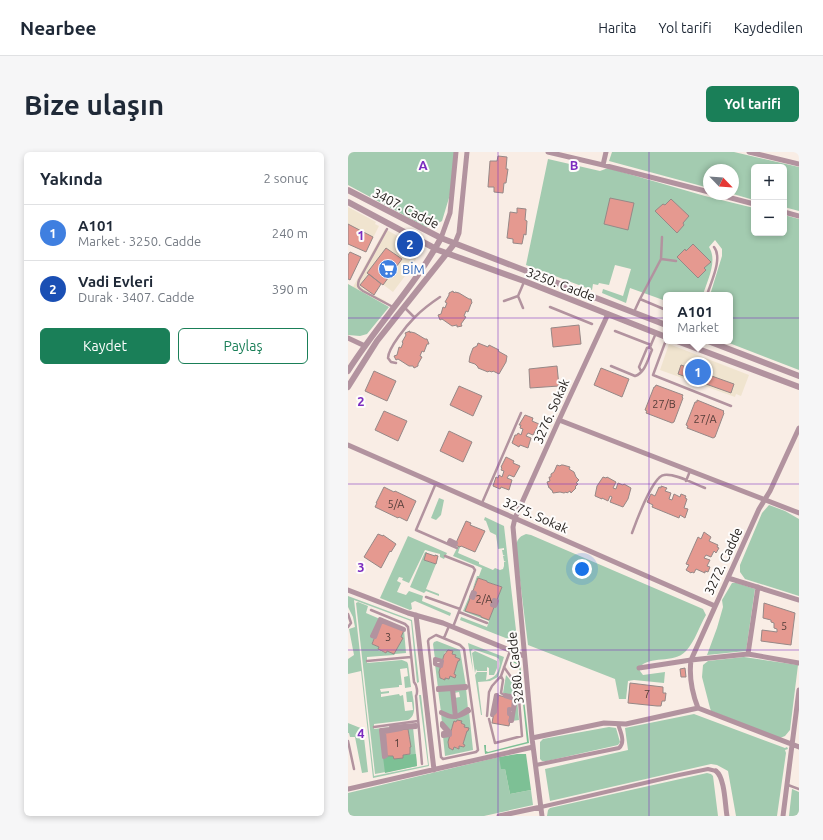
<!DOCTYPE html>
<html lang="tr">
<head>
<meta charset="utf-8">
<style>
  body { margin:0; font-family:Ubuntu,sans-serif; background:#f6f6f7; color:#1f2937 }
  .controls { position:absolute; right:12px; top:12px; display:grid; overflow:hidden; border-radius:6px; box-shadow:0 2px 6px #0003 }
  .controls button { width:36px; height:36px; display:grid; place-items:center; padding:0; border:0; border-bottom:1px solid #e0e1e3; background:#fff; color:#1f2937; font:20px sans-serif }
  .compass { position:absolute; left:355px; top:12px; width:36px; height:36px; border-radius:50%; background:#fff; box-shadow:0 2px 6px #0003; rotate:115deg }
  .you { position:absolute; left:234px; top:417px; width:14px; height:14px; margin:-10px; border:3px solid #fff; border-radius:50%; background:#1a73e8; box-shadow:0 0 0 6px #1a73e833 }
  .badge { display:grid; place-items:center; width:26px; height:26px; border-radius:50%; background:#1a7f58; color:#fff; font-size:13px; font-weight:700 }
  .pin { position:absolute; translate:-50% -50%; border:2px solid #fff; box-shadow:0 1px 4px #0006 }
  .popup { position:absolute; left:315px; top:140px; width:70px; height:52px; box-sizing:border-box; display:grid; place-content:center; border-radius:6px; background:#fff; filter:drop-shadow(0 1px 3px #0005); font-size:13px; white-space:nowrap; color:#747a83 }
  .popup b { font-size:15px; color:#1f2937 }
  .popup::after { content:''; position:absolute; left:50%; top:100%; margin-left:-8px; border:8px solid transparent; border-top-color:#fff }
  .list { margin:0; padding:0; list-style:none }
  h2 { display:flex; justify-content:space-between; align-items:center; height:52px; margin:0; padding:0 16px; font-size:17px }
  h2 small { font-size:13px; font-weight:400; color:#747a83 }
  .list li { display:grid; grid-template-columns:26px 1fr auto; gap:12px; align-items:center; box-sizing:border-box; height:56px; padding:0 16px; border-top:1px solid #e0e1e3 }
  .list b { display:block; font-size:15px; white-space:nowrap }
  .list p { margin:0; font-size:13px; white-space:nowrap; color:#747a83 }
  .list em { font-size:13px; font-style:normal; color:#747a83 }
  .actions { display:flex; gap:8px; padding:12px 16px }
  .actions a { flex:1; padding:9px 0; border:1px solid #1a7f58; border-radius:6px; text-align:center; font-size:14px; color:#1a7f58 }
  .actions .main { background:#1a7f58; color:#fff }
  .map { position:relative; flex:none; width:451px; height:664px; overflow:hidden; border-radius:6px }
  header { display:flex; align-items:center; gap:24px; box-sizing:border-box; height:56px; padding:0 20px; background:#fff; border-bottom:1px solid #e0e1e3 }
  header strong { font-size:19px }
  nav { display:flex; gap:22px; margin-inline-start:auto; font-size:14px }
  .intro { display:flex; align-items:center; justify-content:space-between; box-sizing:border-box; height:96px; padding:0 24px }
  h1 { margin:0; font-size:28px }
  .button { padding:10px 18px; border-radius:6px; background:#1a7f58; color:#fff; font-size:14px; font-weight:700 }
  main { display:flex; gap:24px; padding:0 24px }
  aside { flex:1; background:#fff; border-radius:6px; box-shadow:0 2px 6px #0003 }
  .map>svg:first-child { display:block }
  .commercial { fill:#f0e4cf }
  .green { fill:#a3cbb0 }
  .forest { fill:#7dc095 }
  .building { fill:#e59990; stroke:#968887 }
  .lines { fill:none; stroke-linecap:round; stroke-linejoin:round }
  .service { stroke:#b2939f; stroke-width:2.5 }
  .pedestrian { stroke:#b2939f; stroke-width:4 }
  .minor { stroke:#b2939f; stroke-width:5 }
  .tertiary { stroke:#b2939f; stroke-width:6 }
  .grid { fill:none; stroke:#7b2cbf; stroke-width:1; stroke-opacity:0.55 }
  .labels { text-anchor:middle; dominant-baseline:central; stroke-width:4; stroke-linejoin:round; paint-order:stroke }
  .number-label { font-size:11px; fill:#523c38 }
  .street-label { font-size:13px; fill:#211d1a; stroke:#fefcfb }
  .shop-label { font-size:13px; fill:#366cbe; stroke:#fefcfb; text-anchor:start }
  .grid-label { font-size:13px; text-anchor:middle; font-weight:bold; fill:#7b2cbf; stroke:#fefcfb; stroke-width:4; stroke-linejoin:round; paint-order:stroke }
</style>
</head>
<body>
<header>
<strong>Nearbee</strong>
<nav><a>Harita</a><a>Yol tarifi</a><a>Kaydedilen</a></nav>
</header>
<div class="intro"><h1>Bize ulaşın</h1><a class="button">Yol tarifi</a></div>
<main>
<aside>
<h2>Yakında<small>2 sonuç</small></h2>
<ul class="list">
<li><span class="badge" style="background:#3f7fe0">1</span><div><b>A101</b><p>Market · 3250. Cadde</p></div><em>240 m</em></li>
<li><span class="badge" style="background:#1a4fb4">2</span><div><b>Vadi Evleri</b><p>Durak · 3407. Cadde</p></div><em>390 m</em></li>
</ul>
<div class="actions"><a class="main">Kaydet</a><a>Paylaş</a></div>
</aside>
<div class="map">
<svg width="451" height="664" viewBox="0 0 451 664">
  <rect width="100%" height="100%" fill="#f9ede5"/>
  <path class="commercial" d="M0,55L28,70L27,72L31,74L18,100L0,92Z
    M37,77L59,89V94L66,95L68,103V107L63,116L45,140L21,122L13,133L26,143L38,149L36,152L5,135Z
    M321,192L401,223L393,244L388,242L387,245L312,218Z"/>
  <path class="green" d="M0,0H107L104,36L94,69L87,73L78,75L0,33Z
    M264,0H386L451,15V59L436,55V15H406V48L385,42V18H361V36L261,9Z
    M200,7L252,19L260,16L357,44L406,56V81H436V63L451,67V218L376,189H382V143H362L374,104V97L367,88L361,95C370,109 359,129 355,143H318V149L282,136L278,151L254,141L255,137L275,144L283,117L267,113L261,133L251,131L250,133L245,132L244,138L178,113Z
    M0,132L41,155L19,182L12,184L0,183Z
    M91,346L96,348L93,363L88,368L83,366Z
    M421,353L437,359L451,367V444L397,427L392,420V413L414,361Z
    M137,365L156,374L169,487L165,489L112,468L113,465L139,475L141,469L115,459L121,445H123L117,459L126,462V461L141,468L154,435L139,430V429L130,426L124,439L129,424H131L134,416L105,404L110,394L112,395L110,401L131,410V412L145,418L147,416L152,418L155,417L156,414V410L158,409H156L155,404H157L155,403L154,398H156V396L150,397L148,383L142,380L138,369L136,368Z
    M178,382L183,383L355,457L358,463C351,475 347,489 338,499C325,513 302,502 291,516L292,519L295,523L317,520L316,531L286,528L280,529L278,547H271L267,527L180,493L168,396C169,388 170,385 178,382Z
    M60,384L99,401L96,407L92,405V402L77,398L61,431L54,428L55,426L51,425L49,429L53,431L49,440L58,443L61,439L75,444L74,449L103,461L102,464L67,449L63,451L64,457L62,458L32,446Z
    M77,400H79L76,408L88,412L78,437L91,442V444L78,439L76,441L62,435Z
    M384,431H389L407,437L398,499L359,503L369,476L375,455L374,448Z
    M0,444L64,468L71,530L69,531L63,469L6,448L26,624L80,613L71,543H73L81,614L25,626L13,519L0,522V507L6,503L1,477L7,475L5,465L0,455Z
    M10,450L20,454L18,461L32,467L24,492L31,495L30,498L38,501L39,499L46,501L55,486L53,485L56,478L58,501L47,502L46,503L19,505V511L54,508L59,510L60,512L63,535L57,536L56,525L60,524L59,516L52,517L54,533H51V535L32,537L33,540L41,539V541L33,542V545L51,542L52,544L55,543L57,559L65,558L64,550H59L58,540L64,539C65,548 70,563 60,568L26,572V577L43,575L36,604H45L46,606H55V603L62,602V585L61,584L60,577L65,575L69,614L27,622L8,451Z
    M89,489L112,498L118,534L90,536L87,512L93,514L91,524H92V526L96,528L97,526L101,527L102,524L107,526L106,522L110,509H111L112,507L107,505L108,503L104,502L105,499L100,498L99,500H97L94,509L87,507L85,492L86,490Z
    M120,491L156,505L150,525L142,529L130,530L134,563H133L127,523L129,520H139L138,528C149,526 153,517 151,507L148,505L125,497L123,499L125,519Z
    M127,499L149,509V516L146,523H141V516L139,515V519H129L128,517L127,521L124,501Z
    M396,505L450,513L442,578L437,584L432,586L363,559L362,556L354,525L355,513L360,509Z
    M158,523L168,535L171,568L164,569L168,545L155,541Z
    M118,536L120,557L108,565L106,546L112,545L111,540L106,541L105,537Z
    M104,537L107,565L93,560L90,538Z
    M121,559L125,598L97,604L95,584L102,583L100,593L101,594V596L105,598L106,595L110,597L111,594L116,595L117,593L115,592L119,579H120L121,577L116,575L117,573L113,571V569L109,568L105,573L102,580L94,571L93,561L100,565Z
    M346,562L437,596L439,595L440,597L437,598L438,601L429,664H388L380,619L369,613L363,612L202,649L197,617L280,598L277,576Z
    M0,571L15,577L20,620L14,621L7,585H2L1,581H0Z
    M261,575L268,576L272,590L270,593L199,609H194L192,607V590L195,587Z
    M151,605L157,617L162,642L183,638L185,653L136,664H0V641Z
    M359,621L363,622L365,624L370,664H199L200,658L202,656Z
    M444,637L451,640V664H441Z"/>
  <path class="forest" d="M162,508L172,512L181,591L137,602L136,593H138V599L140,600L179,590L171,513L162,509Z
    M68,602L69,614L37,621L35,605L45,604L46,606H55V603Z
    M169,602H178L183,638L162,642L157,617H153L151,605Z"/>
  <path class="building" d="M150,4L159,5L158,17H160L158,31H156L155,41L146,40V35H140L142,9H149Z
    M262,46L286,51L280,78L256,72Z
    M323,47L341,64L335,71L336,73L329,81L307,59L315,52L317,53Z
    M169,56L178,57L177,68L179,69L178,83L176,82L174,92L165,91V87L159,86L162,60L169,61Z
    M0,72L25,85L18,100L0,92Z
    M345,92L363,110L356,116L358,118L350,126L329,105L337,97L338,99Z
    M38,96L54,107L35,133L19,121Z
    M2,100L13,105L2,128L0,127V103Z
    M21,122L33,132L26,143L12,133Z
    M105,139L106,141L107,140L111,141L121,147H123L124,151L123,152L120,160L118,159L116,164L118,165L113,172L114,174L109,175V173L104,174L94,167L92,168L90,163L93,162L95,155L97,156L99,151L97,150L101,143V141Z
    M231,173L233,192L205,195L203,176Z
    M62,179V181L63,180L67,181L77,187H79L81,192H79L76,200L74,199L72,204L74,205L70,212V214L66,216L65,214H61L50,207L48,208L46,204L49,203L51,195L53,196L55,191L54,190L58,183L57,181Z
    M130,191L140,195L141,193L151,198L150,199L159,204L158,210L151,222L145,219L144,220L141,219L140,220L130,216V215L127,212L121,210L122,204L125,196L129,194Z
    M333,213L386,232L383,241L330,222Z
    M209,214L211,234L182,236L181,217Z
    M253,216L281,227L274,245L246,233Z
    M26,219L48,229L39,249L17,239Z
    M308,233L335,243L334,245L335,246L326,270L324,271L298,261L299,259L297,258L306,235H307Z
    M111,234L134,244L125,264L102,253Z
    M349,248L376,259L375,260L376,261L367,285L365,286L339,276L340,274L338,273L347,250H349Z
    M36,259L59,269L50,289L27,278Z
    M177,263L185,266L184,269L191,272L185,283L180,281L178,284L183,286L180,296L172,293L171,295L164,291L167,283H169L170,281L173,283L175,277L172,276L173,273H171Z
    M101,279L124,290L115,310L92,299Z
    M158,305L166,309L165,311L172,314L166,325L161,323L159,326L164,328L161,338L153,335L152,337L145,334L148,325L150,326L151,323L154,325L156,319L153,318L154,316L153,315Z
    M209,313L212,314L213,313H215L222,315L221,317L226,320L228,325L231,328L228,331L230,332L227,335L228,336L223,341L222,339L219,341L218,340L216,341L212,340L205,341L204,338H203L202,336H201L199,330L202,329L201,325H203V322L206,320Z
    M255,325L258,326L259,325L268,330L265,336L268,337L270,331L275,333L276,332L283,336L280,347L275,355L262,350L264,345L262,344L260,349L254,346V347L247,344L249,334Z
    M313,334L319,336L317,339L323,341L321,347L324,348L326,342L332,345L333,342L338,344L337,346L339,347L336,356L340,357L337,366L332,363L331,366L304,355L305,353L299,350L303,342L307,344L311,335L313,336Z
    M36,335L46,340L47,339L68,349L59,369L51,365L50,366L27,355L29,351H28Z
    M118,369L123,371L122,373L137,379L127,400L113,394L112,395L107,393Z
    M356,380L363,385L361,389L370,393L369,395L371,396L368,401L366,399L363,405L358,403L356,406L362,408L359,414L362,415L360,420L357,419V421L348,417L346,421L344,420L343,421L338,418L341,413L338,412L350,385L353,387Z
    M30,382L35,384V383L48,392L43,400L42,399L33,416L16,405Z
    M78,401L87,404V403L90,404L88,412L76,408Z
    M130,426L139,429V430L154,435L141,468L133,465V464L117,459Z
    M416,451L447,461L443,493L413,489L414,478L429,480V477L426,476V471L423,470V468L415,466Z
    M33,469L56,478L53,485L55,486L46,502L39,499L38,501L30,497L31,495L24,492Z
    M100,498L105,499L104,502L108,503L107,505L112,507L111,509H110L106,522L108,523L107,526L102,524L101,527L97,526V528L92,526L91,520L96,503Z
    M337,516L338,525H333L332,517Z
    M282,531L315,535V541H318L317,549H314L313,554H309L280,551Z
    M149,543L166,547L165,558L161,557L162,568L161,574L144,571Z
    M109,568L114,569L113,571L117,573L116,575L121,576L120,579H119L115,592L117,593L116,595L111,594V597L106,595L105,598L101,596L100,590L105,572L106,569L108,570Z
    M60,577L63,595H62V602L55,603V606L46,607L45,604H38L36,580Z"/>
  <g class="lines">
    <path class="service" d="M39,77L11,128C9,134 10,136 15,139L45,155
      M313,107L328,109
      M359,143C363,130 375,106 366,95
      M170,144L175,156
      M292,147L313,107L314,85
      M156,149L170,144L176,130
      M202,155L244,172
      M57,156L66,165
      M286,160L292,147L318,158
      M267,179L303,193
      M318,188L305,223L383,254
      M48,211L43,210L40,206C40,196 59,173 67,165C74,158 83,151 92,145
      M263,214L287,224C297,221 300,207 304,198L302,195L308,181
      M293,219L291,215L299,196L302,195
      M338,329L342,319
      M88,331L68,378L109,396
      M134,351L173,261
      M284,381C288,370 305,324 316,323C327,321 346,332 357,336
      M97,404L125,415L127,418L105,475
      M78,445L112,457
      M23,458L57,472L60,475L66,530C69,533 70,541 68,544L74,612
      M111,460L139,471
      M0,462L3,471L0,475
      M88,483L112,493L116,497L130,598L128,600L95,607L93,605L80,489L81,487Z
      M96,486L101,474
      M19,509L63,505
      M153,524L155,528L153,541L156,543
      M139,564L141,540L144,534L153,524L162,499
      M141,567L147,591L174,584L170,535L156,515
      M26,575L70,569
      M0,589L6,617
      M440,633L451,637"/>
    <path class="pedestrian" d="M102,388L108,391L107,393L101,390Z
      M125,440L127,441L125,446L123,445Z
      M146,448L149,449L147,454L144,453Z
      M32,467L56,477V478L33,469L27,485L24,484Z
      M87,507L94,509L93,514L87,512Z
      M118,534V536L105,537L108,565L120,557L121,559C110,566 104,567 93,561V560L102,564L107,565L104,537L90,538V536Z
      M148,543H149L147,560L144,563Z
      M157,543L168,545L164,569H162L164,563L161,562V557L165,558L166,547L157,544Z
      M94,571L102,580V583L95,584V581H100L94,574Z
      M68,573V575L53,576V577L36,580L38,604L36,605L33,578L43,577V575Z
      M188,613L271,596C278,590 272,579 270,572
      M193,655L331,623L360,617L368,619"/>
    <path class="minor" d="M200,0L255,13L361,40
      M401,0L451,12
      M255,13L258,0
      M368,42L406,52
      M436,60L451,64
      M93,86L102,61L108,0
      M107,91L111,81L119,0
      M0,186L17,194
      M211,268L451,361
      M0,293L367,454
      M380,426L451,448
      M0,438L60,461L95,471L176,504
      M68,463L86,618
      M400,502L410,435
      M291,516L343,508L400,502L451,511
      M350,556C344,541 341,524 343,508L411,357L422,339L451,276
      M350,556L451,595
      M184,586L256,571L278,572L350,556
      M368,619C377,626 377,653 379,664
      M0,637L185,595
      M151,664L193,655
      M194,664L184,586L165,375L167,366L211,268L260,162
      M435,664L451,538"/>
    <path class="tertiary" d="M0,38L93,86L318,173
      M0,50L90,98L176,129L318,185
      M329,189L451,235
      M360,189L451,224
      M0,219C29,173 67,134 93,86
      M0,235L29,189L107,91"/>
  </g>
  <path class="grid" d="M150,0V664M301,0V664M0,166H451M0,332H451M0,498H451"/>
  <defs>
    <symbol id="supermarket-disc" viewBox="-11 -11 22 22"><circle r="9.5" fill="#3f7fe0" stroke="#fefcfb"/><path d="M-6-5.5h2.5l.6 2H6L4.5 2H-2.5L-4.4-4H-6ZM-1.5 3.2a1.3 1.3 0 1 0 .1 0ZM3 3.2a1.3 1.3 0 1 0 .1 0Z" fill="#fff"/></symbol>
  </defs>
  <g fill-rule="evenodd">
    <use href="#supermarket-disc" x="29" y="106" width="22" height="22"/>
  </g>
  <g class="labels">
    <g class="number-label">
      <text x="316" y="252">27/B</text>
      <text x="357" y="267">27/A</text>
      <text x="48" y="352">5/A</text>
      <text x="136" y="447">2/A</text>
      <text x="436" y="474">5</text>
      <text x="40" y="485">3</text>
      <text x="299" y="542">7</text>
      <text x="49" y="591">1</text>
    </g>
    <g class="street-label">
      <text transform="translate(58 56) rotate(27)">3407. Cadde</text>
      <text transform="translate(213 132) rotate(21)">3250. Cadde</text>
      <text transform="translate(203 259) rotate(-66)">3276. Sokak</text>
      <text transform="translate(188 363) rotate(24)">3275. Sokak</text>
      <text transform="translate(375 409) rotate(-65)">3272. Cadde</text>
      <text transform="translate(167 516) rotate(-96)">3280. Cadde</text>
    </g>
    <g class="shop-label">
      <text x="54" y="117">BİM</text>
    </g>
  </g>
  <g class="grid-label">
    <text x="75" y="18">A</text>
    <text x="226" y="18">B</text>
    <text x="13" y="88">1</text>
    <text x="13" y="254">2</text>
    <text x="13" y="420">3</text>
    <text x="13" y="586">4</text>
  </g>
</svg>
<div class="controls">
<button>+</button>
<button>−</button>
</div>
<svg class="compass" viewBox="-18 -18 36 36"><path d="M0-13l5 13h-10z" fill="#e53935"/><path d="M0 13l5-13h-10z" fill="#747a83"/></svg>
<div class="you"></div>
<div class="pin badge" style="left:350px;top:220px;background:#3f7fe0">1</div>
<div class="popup"><b>A101</b>Market</div>
<div class="pin badge" style="left:62px;top:92px;background:#1a4fb4">2</div>
</div>
</main>
</body>
</html>
